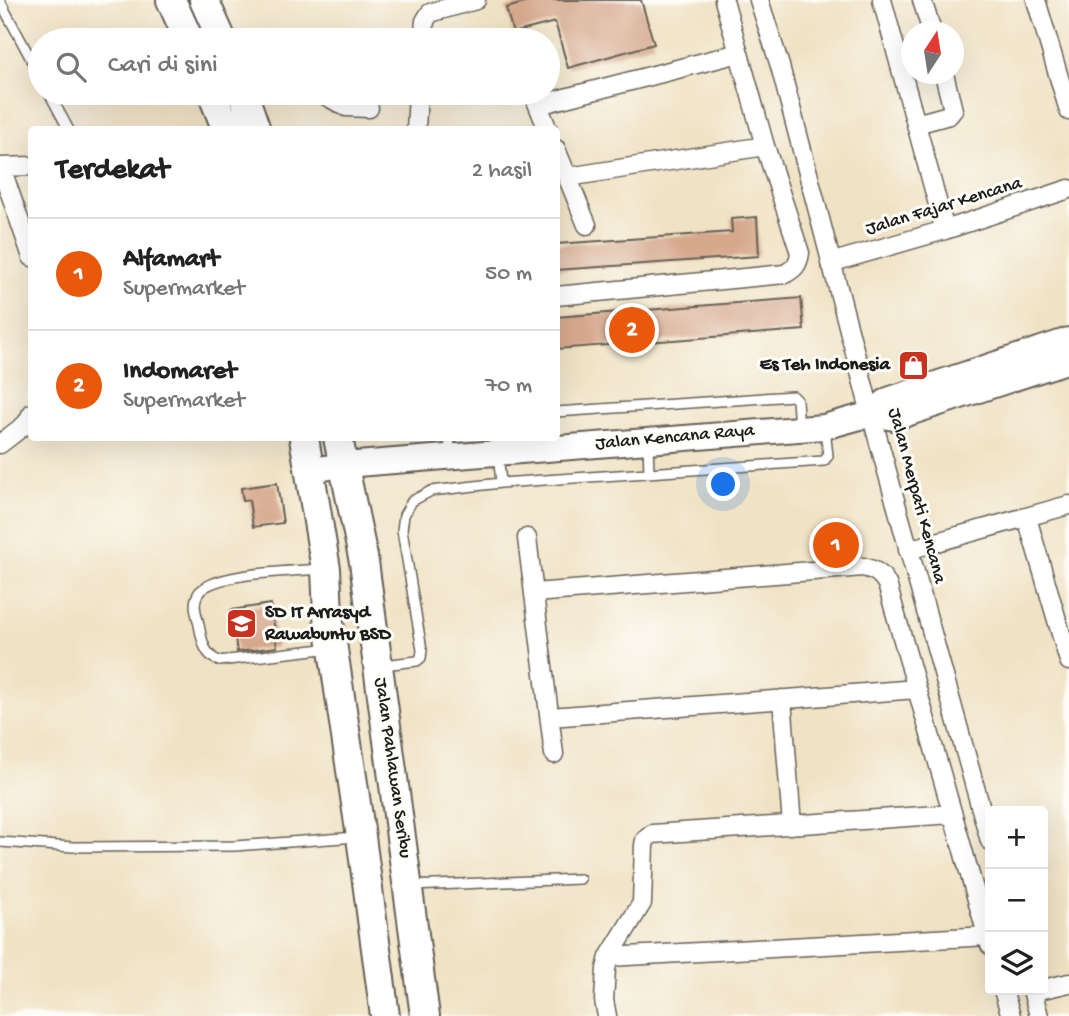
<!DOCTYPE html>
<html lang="id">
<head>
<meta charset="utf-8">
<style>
  body { margin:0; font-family:"Gochi Hand",sans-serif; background:#f2f2f2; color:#222 }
  .controls { position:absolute; right:21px; bottom:21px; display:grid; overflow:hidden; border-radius:7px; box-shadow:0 7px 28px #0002 }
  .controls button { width:63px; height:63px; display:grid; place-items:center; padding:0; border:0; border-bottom:2px solid #e0e0e0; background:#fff; color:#222; font:35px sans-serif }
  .compass { position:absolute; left:901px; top:21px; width:63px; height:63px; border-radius:50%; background:#fff; box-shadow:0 7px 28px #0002; rotate:12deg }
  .you { position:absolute; left:724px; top:485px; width:24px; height:24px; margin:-18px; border:5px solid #fff; border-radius:50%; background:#1a73e8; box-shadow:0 0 0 10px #1a73e833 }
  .badge { display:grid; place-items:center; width:46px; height:46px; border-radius:50%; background:#ea580c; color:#fff; font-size:23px; font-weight:700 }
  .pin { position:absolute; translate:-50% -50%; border:4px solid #fff; box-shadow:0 2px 7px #0006 }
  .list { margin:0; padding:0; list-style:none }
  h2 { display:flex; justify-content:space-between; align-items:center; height:91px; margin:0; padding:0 28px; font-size:30px }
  h2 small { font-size:23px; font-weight:400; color:#767676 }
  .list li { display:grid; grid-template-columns:46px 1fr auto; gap:21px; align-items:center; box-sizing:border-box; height:112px; padding:0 28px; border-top:2px solid #e0e0e0 }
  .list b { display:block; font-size:26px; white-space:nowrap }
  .list p { margin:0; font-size:23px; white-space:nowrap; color:#767676 }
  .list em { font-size:23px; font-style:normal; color:#767676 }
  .icon { flex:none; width:38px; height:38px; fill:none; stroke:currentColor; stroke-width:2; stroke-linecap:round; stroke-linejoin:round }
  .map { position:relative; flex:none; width:1069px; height:1016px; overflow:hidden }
  .search { position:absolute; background:#fff; box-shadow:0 7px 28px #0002; left:28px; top:28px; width:532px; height:77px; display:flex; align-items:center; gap:18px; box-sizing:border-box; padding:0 24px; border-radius:38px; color:#767676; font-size:26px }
  .panel { position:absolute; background:#fff; box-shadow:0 7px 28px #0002; left:28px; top:126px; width:532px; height:315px; border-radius:7px }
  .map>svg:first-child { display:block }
  .building { fill:#d6a98d }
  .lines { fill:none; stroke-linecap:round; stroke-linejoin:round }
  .lane-casing { stroke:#666157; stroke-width:12 }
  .street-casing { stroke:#666157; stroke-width:21 }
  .secondary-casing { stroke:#666157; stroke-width:28 }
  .primary-casing { stroke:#666157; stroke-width:32 }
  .lane { stroke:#fff; stroke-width:9 }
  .street { stroke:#fff; stroke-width:18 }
  .secondary { stroke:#fff; stroke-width:24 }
  .primary { stroke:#fff; stroke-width:28 }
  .labels { text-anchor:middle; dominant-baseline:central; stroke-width:6; stroke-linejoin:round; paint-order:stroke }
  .street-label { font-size:19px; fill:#1c1c1c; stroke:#fdfcf7 }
  .poi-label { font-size:19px; font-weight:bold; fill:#1c1c1c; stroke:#fdfcf7; text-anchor:end }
</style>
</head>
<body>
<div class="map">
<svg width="1069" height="1016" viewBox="0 0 1069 1016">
  <rect width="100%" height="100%" fill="#fdfcf7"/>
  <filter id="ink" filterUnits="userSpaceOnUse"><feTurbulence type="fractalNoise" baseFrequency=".0143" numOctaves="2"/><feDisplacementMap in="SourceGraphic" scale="14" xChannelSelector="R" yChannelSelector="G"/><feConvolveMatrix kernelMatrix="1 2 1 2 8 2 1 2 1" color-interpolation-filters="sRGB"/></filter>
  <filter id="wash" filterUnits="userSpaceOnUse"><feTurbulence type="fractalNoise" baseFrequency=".00686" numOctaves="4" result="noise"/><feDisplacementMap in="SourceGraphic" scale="28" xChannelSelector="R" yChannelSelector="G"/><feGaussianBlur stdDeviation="1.57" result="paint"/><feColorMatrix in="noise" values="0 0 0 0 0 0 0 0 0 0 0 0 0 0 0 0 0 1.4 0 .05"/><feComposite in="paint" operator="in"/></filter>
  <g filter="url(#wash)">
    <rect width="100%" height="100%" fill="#f0e2c4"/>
    <g id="blocks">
      <path class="building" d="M535,0H641L654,44L568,68L555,22L513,33L506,8Z
        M757,217L759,256L556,270V244L732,232L731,219Z
        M801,298L804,330L556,349V317Z
        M277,483L283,523L253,527L249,500L243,501L241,488Z
        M271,604L277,647L237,652L231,610Z"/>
    </g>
  </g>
  <g filter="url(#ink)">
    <use href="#blocks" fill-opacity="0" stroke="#666157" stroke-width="2"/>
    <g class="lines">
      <defs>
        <path id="lane" d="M0,1L40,76
          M49,93L69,130
          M556,412L793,396L797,400L799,428
          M449,438L451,454
          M648,443L649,473
          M498,453L501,483
          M322,569C297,571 210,572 198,594C192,604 197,615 199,625C202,640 204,655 219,661L331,648
          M383,665L417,661L421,658L422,650L402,530L404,515L412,501L431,491L501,483L824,461L828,456L825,429
          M0,842L73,847L235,846L356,837
          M411,886L580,879"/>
        <path id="street" d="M759,0L780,66L871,414L990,841
          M882,0L945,230
          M922,0L932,32
          M1036,0L1069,111
          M423,40L425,21L430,13L476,0
          M321,93L346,107L369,108
          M533,93L548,130
          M538,105L739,53
          M916,124L949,115L953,110L944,74
          M416,130L418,93
          M556,149L587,225
          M0,167L32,166
          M1,167L32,257
          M568,177L765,146
          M830,263L945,230L1069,189
          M556,296L785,274C795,268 798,265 800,253L765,146L724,0
          M0,444L26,424L32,413
          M1027,518L1069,661
          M527,538L554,754
          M908,550L1069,505
          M534,593L863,567C875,570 881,573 887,584L990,945
          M782,699L792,825
          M550,717L917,689
          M609,957L988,936
          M1043,989L1069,983
          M1003,990L1011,1016
          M1032,990L1039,1016
          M607,1016L604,1000L606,969L609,957L642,903L644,845L645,840L652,834L953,814"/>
        <path id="secondary" d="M871,414L894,418L1069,360
          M310,470L344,465L824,427L871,414L888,400L1069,340"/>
        <path id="primary" d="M171,0L189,40
          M204,0L222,40
          M212,93L227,130
          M243,93L256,130
          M304,438L326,569L328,616L361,837L385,1016
          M338,438L364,562L425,1016"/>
      </defs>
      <use href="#lane" class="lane-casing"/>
      <use href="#street" class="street-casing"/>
      <use href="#secondary" class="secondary-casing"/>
      <use href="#primary" class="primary-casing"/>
      <use href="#lane" class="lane"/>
      <use href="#street" class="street"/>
      <use href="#secondary" class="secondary"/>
      <use href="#primary" class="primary"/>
    </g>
  </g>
  <defs>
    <symbol id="shop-square" viewBox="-11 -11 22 22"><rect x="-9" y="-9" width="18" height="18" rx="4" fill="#c8321e" stroke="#fdfcf7"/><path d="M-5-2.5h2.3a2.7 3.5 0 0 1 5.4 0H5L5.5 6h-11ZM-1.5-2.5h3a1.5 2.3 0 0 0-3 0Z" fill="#fff"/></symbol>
    <symbol id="school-square" viewBox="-11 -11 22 22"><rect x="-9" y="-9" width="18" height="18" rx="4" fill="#c8321e" stroke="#fdfcf7"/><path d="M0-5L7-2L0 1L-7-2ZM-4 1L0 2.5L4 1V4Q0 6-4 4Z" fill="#fff"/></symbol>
  </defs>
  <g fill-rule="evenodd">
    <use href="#shop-square" x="896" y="348" width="35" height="35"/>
    <use href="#school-square" x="224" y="606" width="35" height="35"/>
  </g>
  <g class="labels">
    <g class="street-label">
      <text transform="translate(944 207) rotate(-17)">Jalan Fajar Kencana</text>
      <text transform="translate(675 438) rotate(-5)">Jalan Kencana Raya</text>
      <text transform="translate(916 496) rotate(75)">Jalan Merpati Kencana</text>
      <text transform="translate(392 768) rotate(82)">Jalan Pahlawan Seribu</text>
    </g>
    <g class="poi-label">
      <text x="890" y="365">Es Teh Indonesia</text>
      <text x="265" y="613" text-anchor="start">SD IT Arrasyd<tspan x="265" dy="22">Rawabuntu BSD</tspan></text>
    </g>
  </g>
</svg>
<div class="controls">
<button>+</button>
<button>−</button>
<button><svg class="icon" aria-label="layers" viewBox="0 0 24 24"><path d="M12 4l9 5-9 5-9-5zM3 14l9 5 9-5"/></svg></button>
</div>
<svg class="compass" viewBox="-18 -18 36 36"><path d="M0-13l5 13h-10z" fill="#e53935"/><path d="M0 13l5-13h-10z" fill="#767676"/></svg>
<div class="you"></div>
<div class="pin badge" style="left:836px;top:545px">1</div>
<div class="pin badge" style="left:632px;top:330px">2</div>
<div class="search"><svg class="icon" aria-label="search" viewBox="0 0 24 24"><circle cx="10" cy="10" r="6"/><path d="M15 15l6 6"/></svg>Cari di sini</div>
<section class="panel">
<h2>Terdekat<small>2 hasil</small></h2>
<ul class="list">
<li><span class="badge">1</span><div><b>Alfamart</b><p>Supermarket</p></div><em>50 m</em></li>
<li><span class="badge">2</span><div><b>Indomaret</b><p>Supermarket</p></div><em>70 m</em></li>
</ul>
</section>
</div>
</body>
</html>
